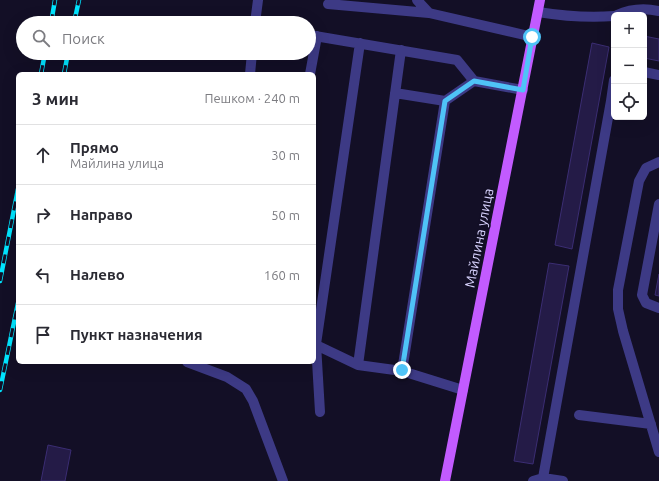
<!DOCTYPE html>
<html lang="ru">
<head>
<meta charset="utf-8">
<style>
  body { margin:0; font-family:Ubuntu,sans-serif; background:#f2f2f3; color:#2b2b33 }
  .controls { position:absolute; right:12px; top:12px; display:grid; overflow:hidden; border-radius:6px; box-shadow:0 4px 16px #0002 }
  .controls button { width:36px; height:36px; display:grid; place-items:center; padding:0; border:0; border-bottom:1px solid #e1e1e2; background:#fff; color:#2b2b33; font:20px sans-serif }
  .stop { position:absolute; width:12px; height:12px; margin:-9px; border:3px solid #4fc3f7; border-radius:50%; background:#fff }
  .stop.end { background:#4fc3f7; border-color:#fff; box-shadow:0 1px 4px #0008 }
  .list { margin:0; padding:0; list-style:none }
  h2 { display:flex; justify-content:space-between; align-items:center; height:52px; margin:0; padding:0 16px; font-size:17px }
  h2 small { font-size:13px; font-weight:400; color:#7c7c81 }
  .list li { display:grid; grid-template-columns:26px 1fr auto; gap:12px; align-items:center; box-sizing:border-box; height:60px; padding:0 16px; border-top:1px solid #e1e1e2 }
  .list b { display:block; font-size:15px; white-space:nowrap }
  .list p { margin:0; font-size:13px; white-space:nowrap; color:#7c7c81 }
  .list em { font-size:13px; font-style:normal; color:#7c7c81 }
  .icon { flex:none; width:22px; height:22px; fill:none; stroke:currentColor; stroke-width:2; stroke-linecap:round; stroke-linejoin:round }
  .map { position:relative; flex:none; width:659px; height:481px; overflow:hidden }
  .search { position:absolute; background:#fff; box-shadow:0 4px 16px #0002; left:16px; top:16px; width:300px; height:44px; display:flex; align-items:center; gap:10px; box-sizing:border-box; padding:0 14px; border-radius:22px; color:#7c7c81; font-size:15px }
  .panel { position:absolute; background:#fff; box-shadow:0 4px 16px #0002; left:16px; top:72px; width:300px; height:292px; border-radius:6px }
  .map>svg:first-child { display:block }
  .building { fill:#241b47; stroke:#3b2d73 }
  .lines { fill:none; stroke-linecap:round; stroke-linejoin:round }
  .minor { stroke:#3d3a85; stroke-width:10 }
  .major { stroke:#c25bff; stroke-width:10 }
  .rail-casing { stroke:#00e5ff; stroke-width:4.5 }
  .rail { stroke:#130f26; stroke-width:3; stroke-dasharray:9; stroke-linecap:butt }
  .route { stroke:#4fc3f7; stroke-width:5 }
  .labels { text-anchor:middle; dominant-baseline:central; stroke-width:3; stroke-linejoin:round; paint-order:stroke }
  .street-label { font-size:14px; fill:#d9d4ff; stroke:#130f26 }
</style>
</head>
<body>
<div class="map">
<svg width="659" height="481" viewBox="0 0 659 481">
  <rect width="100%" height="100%" fill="#130f26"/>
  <path class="building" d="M644,36L659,39V61L644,58Z
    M592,43L609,47L572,249L555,245Z
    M549,263L569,266L533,464L514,461Z
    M659,274V296L655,295Z
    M48,445L71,450L65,481H41Z"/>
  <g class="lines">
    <path class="minor" d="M417,0L429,13L533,37
      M328,4L429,13
      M538,12C563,16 589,18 614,16
      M617,15C630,9 645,8 659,11
      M255,23L258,0
      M309,35L457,60L474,81L523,90
      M644,72L659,75
      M250,74L252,53
      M310,74L317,36
      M395,93L445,101L474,81
      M659,162L646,168L639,181L618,290V309L623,331L659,452
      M659,204L642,295L646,303L659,308
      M314,344L358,365L402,371L463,390
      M187,362L227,377L246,389L253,401L283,481
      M358,365L401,50
      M402,371L445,101
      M320,412L316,344L360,43
      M579,415L651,424
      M543,478L611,101L614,80
      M533,481L543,478L563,481"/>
    <path class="major" d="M445,481L540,0"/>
    <defs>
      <path id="rail" d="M51,23L55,0
        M74,23L79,0
        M41,74L45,53
        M64,74L68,53
        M0,281L18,189
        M0,390L18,303"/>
    </defs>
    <use href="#rail" class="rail-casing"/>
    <use href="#rail" class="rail"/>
  </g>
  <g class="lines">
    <path class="route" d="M402,370L445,101L474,81L523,90L532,37"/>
  </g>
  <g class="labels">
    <g class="street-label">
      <text transform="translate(479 238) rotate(-79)">Майлина улица</text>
    </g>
  </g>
</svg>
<div class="controls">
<button>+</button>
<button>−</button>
<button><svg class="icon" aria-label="locate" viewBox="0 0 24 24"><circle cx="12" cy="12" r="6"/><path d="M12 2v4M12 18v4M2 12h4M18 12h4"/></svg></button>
</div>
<div class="stop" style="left:532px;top:37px"></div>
<div class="stop end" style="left:402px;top:370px"></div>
<div class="search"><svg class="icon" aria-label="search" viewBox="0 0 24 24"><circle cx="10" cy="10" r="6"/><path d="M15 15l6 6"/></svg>Поиск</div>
<section class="panel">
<h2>3 мин<small>Пешком · 240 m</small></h2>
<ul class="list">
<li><svg class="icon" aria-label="ahead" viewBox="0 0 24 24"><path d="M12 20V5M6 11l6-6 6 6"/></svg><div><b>Прямо</b><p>Майлина улица</p></div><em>30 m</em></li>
<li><svg class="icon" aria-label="right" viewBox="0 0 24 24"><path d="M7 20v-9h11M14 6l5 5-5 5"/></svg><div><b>Направо</b></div><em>50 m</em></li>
<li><svg class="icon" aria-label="left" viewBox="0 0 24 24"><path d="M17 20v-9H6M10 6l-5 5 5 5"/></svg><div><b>Налево</b></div><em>160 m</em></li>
<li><svg class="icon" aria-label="arrive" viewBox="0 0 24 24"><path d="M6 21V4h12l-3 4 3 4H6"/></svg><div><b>Пункт назначения</b></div></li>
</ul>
</section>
</div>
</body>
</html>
